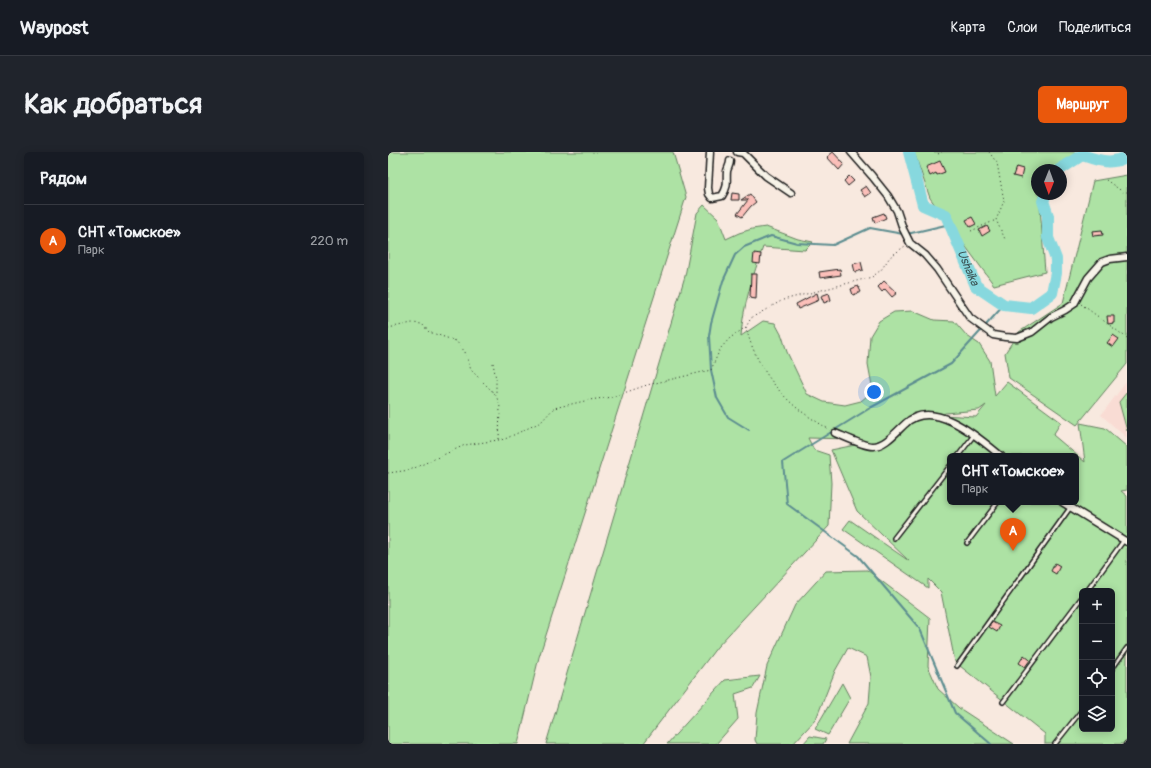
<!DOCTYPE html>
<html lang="ru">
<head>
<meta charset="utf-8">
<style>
  body { margin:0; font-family:Pangolin,sans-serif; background:#20242c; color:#f1f3f6 }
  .controls { position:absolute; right:12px; bottom:12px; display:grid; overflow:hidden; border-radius:6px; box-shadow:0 2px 10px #0003 }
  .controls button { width:36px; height:36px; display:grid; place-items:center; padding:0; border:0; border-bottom:1px solid #363941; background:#171b24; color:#f1f3f6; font:20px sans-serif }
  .compass { position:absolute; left:643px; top:12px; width:36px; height:36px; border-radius:50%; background:#171b24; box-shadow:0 2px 10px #0003; rotate:181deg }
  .you { position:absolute; left:486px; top:240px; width:14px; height:14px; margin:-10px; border:3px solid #fff; border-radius:50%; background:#1a73e8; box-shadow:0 0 0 6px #1a73e833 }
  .badge { display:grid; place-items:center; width:26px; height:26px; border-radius:50%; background:#ea580c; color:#fff; font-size:13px; font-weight:700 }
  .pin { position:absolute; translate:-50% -33px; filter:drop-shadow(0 1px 2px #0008) }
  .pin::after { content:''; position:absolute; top:21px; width:14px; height:12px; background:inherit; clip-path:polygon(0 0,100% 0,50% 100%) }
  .popup { position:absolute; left:559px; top:301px; width:132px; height:52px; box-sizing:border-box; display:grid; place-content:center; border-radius:6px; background:#171b24; filter:drop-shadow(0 1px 3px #0005); font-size:13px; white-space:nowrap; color:#9ea1a6 }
  .popup b { font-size:15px; color:#f1f3f6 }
  .popup::after { content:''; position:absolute; left:50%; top:100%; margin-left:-8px; border:8px solid transparent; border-top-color:#171b24 }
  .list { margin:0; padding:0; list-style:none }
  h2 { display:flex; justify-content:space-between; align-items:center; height:52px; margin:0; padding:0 16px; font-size:17px }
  h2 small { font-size:13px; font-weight:400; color:#9ea1a6 }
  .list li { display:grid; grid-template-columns:26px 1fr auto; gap:12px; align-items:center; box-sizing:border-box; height:72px; padding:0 16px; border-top:1px solid #363941 }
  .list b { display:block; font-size:15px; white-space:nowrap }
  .list p { margin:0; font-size:13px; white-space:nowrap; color:#9ea1a6 }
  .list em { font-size:13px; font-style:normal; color:#9ea1a6 }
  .icon { flex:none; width:22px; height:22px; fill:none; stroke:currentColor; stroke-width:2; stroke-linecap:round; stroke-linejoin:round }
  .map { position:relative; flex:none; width:739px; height:592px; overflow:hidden; border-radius:6px }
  header { display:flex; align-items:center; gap:24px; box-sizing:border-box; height:56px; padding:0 20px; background:#171b24; border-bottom:1px solid #363941 }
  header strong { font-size:19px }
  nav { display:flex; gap:22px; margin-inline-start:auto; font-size:14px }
  .intro { display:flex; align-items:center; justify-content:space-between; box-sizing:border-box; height:96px; padding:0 24px }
  h1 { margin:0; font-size:28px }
  .button { padding:10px 18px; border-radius:6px; background:#ea580c; color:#fff; font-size:14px; font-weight:700 }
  main { display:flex; gap:24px; padding:0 24px }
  aside { flex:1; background:#171b24; border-radius:6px; box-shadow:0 2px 10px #0003 }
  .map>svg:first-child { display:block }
  .built { fill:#f9dcd4 }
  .green { fill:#ade2a4; stroke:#647f60; fill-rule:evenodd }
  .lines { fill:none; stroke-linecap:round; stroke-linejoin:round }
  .stream { stroke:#5c8d90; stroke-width:2 }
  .river { stroke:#87d8de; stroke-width:12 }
  .building { fill:#fbbfb9; stroke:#1c1c1c }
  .lane-casing { stroke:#1c1c1c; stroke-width:6 }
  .street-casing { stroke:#1c1c1c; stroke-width:9 }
  .path { stroke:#1c1c1c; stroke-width:1; stroke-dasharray:1 3; stroke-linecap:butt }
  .lane { stroke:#f7f3e8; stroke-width:3 }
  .street { stroke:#f7f3e8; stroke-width:6 }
  .labels { text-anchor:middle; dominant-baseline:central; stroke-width:3; stroke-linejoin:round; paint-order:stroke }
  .water-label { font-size:12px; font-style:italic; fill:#3c5456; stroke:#f7f3e8 }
</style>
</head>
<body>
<header>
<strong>Waypost</strong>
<nav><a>Карта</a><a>Слои</a><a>Поделиться</a></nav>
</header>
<div class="intro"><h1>Как добраться</h1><a class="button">Маршрут</a></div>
<main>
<aside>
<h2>Рядом<small></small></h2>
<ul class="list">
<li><span class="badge">A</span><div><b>СНТ «Томское»</b><p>Парк</p></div><em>220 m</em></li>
</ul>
</aside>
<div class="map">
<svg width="739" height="592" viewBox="0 0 739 592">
  <rect width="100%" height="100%" fill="#f8e9df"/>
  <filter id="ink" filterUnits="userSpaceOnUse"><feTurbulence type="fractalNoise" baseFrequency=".025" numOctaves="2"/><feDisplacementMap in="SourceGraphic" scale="8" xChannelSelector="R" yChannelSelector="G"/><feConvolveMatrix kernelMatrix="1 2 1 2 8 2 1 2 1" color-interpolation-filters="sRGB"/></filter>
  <g filter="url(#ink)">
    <path class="built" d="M739,229V286L713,263Z"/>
    <path class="green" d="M0,0H285L298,45L151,505L130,592H0Z
      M526,0H694L664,18H649V42H651L657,120L606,133L542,46Z
      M739,23V212L689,273L621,226L617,201L631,180L675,151L705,29Z
      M316,53L330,66L338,87L351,81L364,77L378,75L410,87L425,90L417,98L375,95C365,124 355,153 353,184L375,169L387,171L394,184L399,200L419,242L436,250L457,253L473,249L485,239L480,212L482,184L491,169L506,160L525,159L546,168L566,169L579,184L591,192L602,209L607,244L619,230L673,270L665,283L697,310L692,271L717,276L739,295V338L733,339L739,344V592H657V582L567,510L553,440L540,427V436L455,377L462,368L521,409L469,359L443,298L477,291L464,287L420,286L426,298L441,303L443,331L441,374L329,495L255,592H158L297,124L309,61ZM598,253L588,265L554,263L557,261L591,258ZM562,304H688V350H562ZM694,439H724V577H694Z
      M739,240V279L731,250Z
      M479,418L542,466L540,514L550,537L571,556L626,592H459L481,551L483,525L479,505L460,496L447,519L428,567L405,592H369L367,588L369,561L379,514L407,453L438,419Z
      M372,524L365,536L347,542L350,567L328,592H279L337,528Z
      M454,531L462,546L440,583L427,577Z
      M422,584L438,587L435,592H415Z"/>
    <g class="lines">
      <path class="stream" d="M519,82L562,72
        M361,278L340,265L329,246L323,218L321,184L323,171L335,129L347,103L356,95L383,84L409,91L445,93L482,76L515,82
        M603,592L567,561L532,477L470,404L399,352L395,310L482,256L563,212L616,153"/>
      <g class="river">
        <path id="s1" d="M521,0L535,53L558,63L588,134L616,153L643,156L664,141L668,121V107L660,86V64L655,49L658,42"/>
        <path d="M671,18L694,3C709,8 724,14 739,4"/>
      </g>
    </g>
    <path class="building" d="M445,0L456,12L451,18L439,5Z
      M552,9L557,20L549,23L548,21L542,24L538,15Z
      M628,15L635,17L633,26L625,24Z
      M461,24L466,29L460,34L456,29Z
      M478,34L483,41L477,45L472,38Z
      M344,41L351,42V48H343Z
      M362,42L368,50L363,54L354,65L349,62L360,48H353Z
      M496,61L498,66L487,71L485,65Z
      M584,65L588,72L582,75L578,68Z
      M599,74L602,79L594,84L591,78Z
      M714,78L715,83L705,84L704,79Z
      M366,101L373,102L372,112L365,111Z
      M473,110L475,118L467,120L465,112Z
      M452,117L453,123L432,126L431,120Z
      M363,122H369L368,147L362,146Z
      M496,129L509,141L504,145L497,137L494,140L490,135Z
      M470,134L473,140L465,143L463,137Z
      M429,141L431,148L410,157L408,152Z
      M441,141L443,148L436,151L433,144Z
      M719,164H726V171L720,172Z
      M725,183L731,187L725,195L719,191Z
      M667,411L672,414L668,422L663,419Z
      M604,470L612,474L609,480L601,475Z
      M636,503L642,508L637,515L631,511Z"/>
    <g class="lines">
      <defs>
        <path id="lane" d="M570,304L586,283
          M506,386L562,314
          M579,391L610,350
          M699,439L736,388
          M569,514L682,356
          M724,517L739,496
          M615,550L694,445
          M667,592L694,558
          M738,592L739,591"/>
        <path id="street" d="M322,0L320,36L321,42L324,46L334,44C341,33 338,30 339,19C340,15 342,13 342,9
          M349,0L355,1L378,24L403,41
          M463,0L484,24L500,44L509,59L515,77L522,91L537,103L549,117L582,166L605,183L617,185L629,186L644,180L663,165L677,158L686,152L700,126L714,110L722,107L739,105
          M447,281C455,284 477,295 485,294C497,294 508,280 517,272C545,245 591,286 613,304
          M674,350L739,390"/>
      </defs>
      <use href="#lane" class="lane-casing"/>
      <use href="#street" class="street-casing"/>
      <path class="path" d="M601,0L609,11L616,49L608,68L617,87
        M550,2L554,0
        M718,28L735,40H739
        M583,79L608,68
        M693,152L739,186
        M0,176L24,171L34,172L41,180L68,189L77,200L83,218L108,243
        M105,211L108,227V243L112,255L111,287
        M442,278C431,271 419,264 409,256C385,236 365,206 358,175L363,166L395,148L484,125L493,118L502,105L517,94
        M0,321L22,318L77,293L117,287L153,270L166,256L201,248L224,245L259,233L323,218L332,197L342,186L358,175"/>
      <use href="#lane" class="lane"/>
      <use href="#street" class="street"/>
    </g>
  </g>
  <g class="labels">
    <g class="water-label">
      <text stroke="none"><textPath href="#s1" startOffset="137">Ushaika</textPath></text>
    </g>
  </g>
</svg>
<div class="controls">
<button>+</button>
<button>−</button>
<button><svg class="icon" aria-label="locate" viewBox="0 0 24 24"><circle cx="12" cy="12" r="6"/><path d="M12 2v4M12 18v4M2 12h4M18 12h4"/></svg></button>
<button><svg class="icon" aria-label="layers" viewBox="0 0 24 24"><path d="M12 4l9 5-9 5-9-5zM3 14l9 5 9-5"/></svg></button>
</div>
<svg class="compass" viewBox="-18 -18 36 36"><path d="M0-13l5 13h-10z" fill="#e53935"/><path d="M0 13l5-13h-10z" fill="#9ea1a6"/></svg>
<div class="you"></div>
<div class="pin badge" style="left:625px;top:399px">A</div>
<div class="popup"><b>СНТ «Томское»</b>Парк</div>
</div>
</main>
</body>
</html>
